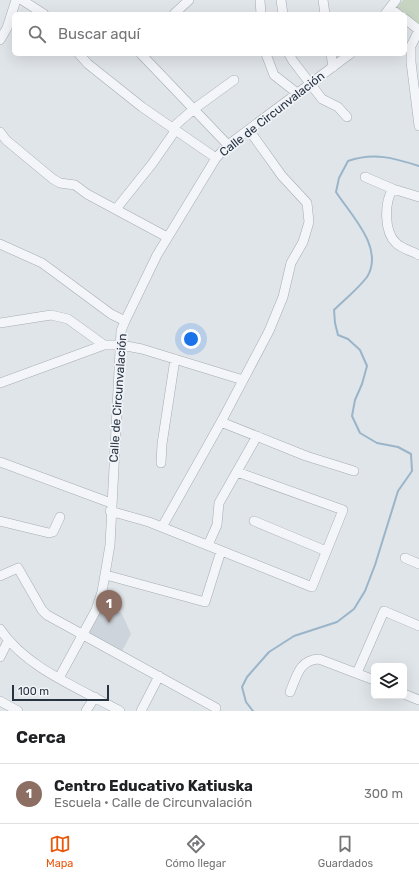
<!DOCTYPE html>
<html lang="es">
<head>
<meta charset="utf-8">
<style>
  body { margin:0; font-family:Rubik,sans-serif; background:#f2f2f2; color:#202124 }
  .controls { position:absolute; right:12px; bottom:12px; display:grid; overflow:hidden; border-radius:6px; box-shadow:0 4px 16px #0002 }
  .controls button { width:36px; height:36px; display:grid; place-items:center; padding:0; border:0; border-bottom:1px solid #e0e0e0; background:#fff; color:#202124; font:20px sans-serif }
  .scale { position:absolute; left:12px; bottom:10px; width:97px; box-sizing:border-box; padding-left:4px; border:2px solid #283341; border-top:0; font-size:11px; line-height:14px; white-space:nowrap; color:#283341; -webkit-text-stroke:3px #f0f3f7; paint-order:stroke }
  .you { position:absolute; left:191px; top:339px; width:14px; height:14px; margin:-10px; border:3px solid #fff; border-radius:50%; background:#1a73e8; box-shadow:0 0 0 6px #1a73e833 }
  .badge { display:grid; place-items:center; width:26px; height:26px; border-radius:50%; background:#ea580c; color:#fff; font-size:13px; font-weight:700 }
  .pin { position:absolute; translate:-50% -33px; filter:drop-shadow(0 1px 2px #0008) }
  .pin::after { content:''; position:absolute; top:21px; width:14px; height:12px; background:inherit; clip-path:polygon(0 0,100% 0,50% 100%) }
  .list { margin:0; padding:0; list-style:none }
  h2 { display:flex; justify-content:space-between; align-items:center; height:52px; margin:0; padding:0 16px; font-size:17px }
  h2 small { font-size:13px; font-weight:400; color:#757577 }
  .list li { display:grid; grid-template-columns:26px 1fr auto; gap:12px; align-items:center; box-sizing:border-box; height:60px; padding:0 16px; border-top:1px solid #e0e0e0 }
  .list b { display:block; font-size:15px; white-space:nowrap }
  .list p { margin:0; font-size:13px; white-space:nowrap; color:#757577 }
  .list em { font-size:13px; font-style:normal; color:#757577 }
  .icon { flex:none; width:22px; height:22px; fill:none; stroke:currentColor; stroke-width:2; stroke-linecap:round; stroke-linejoin:round }
  .map { position:relative; flex:none; width:419px; height:711px; overflow:hidden }
  .search { position:absolute; background:#fff; box-shadow:0 4px 16px #0002; left:12px; right:12px; top:12px; height:44px; display:flex; align-items:center; gap:10px; box-sizing:border-box; padding:0 14px; border-radius:6px; color:#757577; font-size:15px }
  .sheet { height:112px; background:#fff }
  nav { display:flex; justify-content:space-around; align-items:center; box-sizing:border-box; height:56px; border-top:1px solid #e0e0e0; background:#fff; font-size:11px; color:#757577 }
  nav a { display:grid; justify-items:center; gap:2px }
  nav .on { color:#ea580c }
  .map>svg:first-child { display:block }
  .built { fill:#ced4dc }
  .green { fill:#c7d4c1 }
  .lines { fill:none; stroke-linecap:round; stroke-linejoin:round }
  .stream { stroke:#9ab5ca; stroke-width:2 }
  .minor-casing { stroke:#a5acb3; stroke-width:10 }
  .minor { stroke:#f3f5f8; stroke-width:9 }
  .labels { text-anchor:middle; dominant-baseline:central; stroke-width:3.5; stroke-linejoin:round; paint-order:stroke }
  .street-label { font-size:12px; fill:#283341; stroke:#f0f3f7 }
</style>
</head>
<body>
<div class="map">
<svg width="419" height="711" viewBox="0 0 419 711">
  <rect width="100%" height="100%" fill="#e0e5e9"/>
  <path class="built" d="M103,601L122,614L131,634L121,653L86,633Z"/>
  <path class="green" d="M403,0H419V28L405,18V14H400L394,10Z"/>
  <g class="lines">
    <path class="stream" d="M253,711L246,702L242,687L247,677L269,652L294,636L337,622L354,609L365,591L375,565L398,491L412,471L411,454L398,447L377,443L360,433L352,416L355,400L362,384L367,366L360,350L348,339L338,335L335,323L334,310C344,300 358,289 367,277C385,248 350,214 336,192L339,178L348,161C374,152 394,158 419,166"/>
    <defs>
      <path id="minor" d="M22,0L44,14
        M260,0L261,14
        M281,0L283,14
        M323,0L325,14
        M390,8L398,14
        M174,14L189,0
        M385,14L396,0
        M405,19L419,30L411,46V62L419,126
        M0,40L7,28L16,0
        M79,54L88,64L142,107L216,158
        M141,54L228,145
        M266,54L274,75L297,93
        M289,54L293,61L322,99L338,107L347,117
        M331,54L333,67
        M172,128L194,109L234,80
        M0,132L6,140L53,179L60,183L75,185L87,194L167,237
        M365,177L393,189L419,197
        M393,189C384,202 384,232 396,243C402,249 412,251 419,255
        M116,209L152,164L175,131
        M0,244L42,263L111,314L125,321
        M0,323L51,315L68,319L104,345
        M0,383L104,345H121L142,349L243,380
        M221,422L306,456L354,471
        M0,462L111,503
        M161,463L162,444L175,359
        M110,511L149,522L312,587L343,510L237,472
        M0,521L49,533L53,532L60,517
        M254,521L326,551
        M162,527L221,422L269,331L283,297L291,263L303,242L309,222L307,203L282,176L249,130
        M208,545L217,525L219,503L257,436
        M405,558L419,564
        M106,575L205,602L221,551
        M0,576L18,568L42,610L47,615L216,708
        M0,629C26,668 79,688 120,711
        M0,657L8,641
        M357,673L384,611L419,626
        M59,678L96,610L102,592L110,545L121,331L125,321L157,255L216,158L228,145L350,54
        M290,692C297,676 299,660 319,659L374,680
        M404,694L419,700
        M0,701L18,711
        M86,711L95,697
        M141,711L159,676"/>
    </defs>
    <use href="#minor" class="minor-casing"/>
    <use href="#minor" class="minor"/>
  </g>
  <g class="labels">
    <g class="street-label">
      <text transform="translate(272 114) rotate(-38)">Calle de Circunvalación</text>
      <text transform="translate(118 398) rotate(-86)">Calle de Circunvalación</text>
    </g>
  </g>
</svg>
<div class="controls">
<button><svg class="icon" aria-label="layers" viewBox="0 0 24 24"><path d="M12 4l9 5-9 5-9-5zM3 14l9 5 9-5"/></svg></button>
</div>
<div class="scale">100 m</div>
<div class="you"></div>
<div class="pin badge" style="left:109px;top:623px;background:#8d6e63">1</div>
<div class="search"><svg class="icon" aria-label="search" viewBox="0 0 24 24"><circle cx="10" cy="10" r="6"/><path d="M15 15l6 6"/></svg>Buscar aquí</div>
</div>
<section class="sheet">
<h2>Cerca<small></small></h2>
<ul class="list">
<li><span class="badge" style="background:#8d6e63">1</span><div><b>Centro Educativo Katiuska</b><p>Escuela · Calle de Circunvalación</p></div><em>300 m</em></li>
</ul>
</section>
<nav>
<a class="on"><svg class="icon" aria-label="map" viewBox="0 0 24 24"><path d="M3 6l6-2 6 2 6-2v14l-6 2-6-2-6 2zM9 4v14M15 6v14"/></svg>Mapa</a>
<a><svg class="icon" aria-label="directions" viewBox="0 0 24 24"><path d="M12 3l9 9-9 9-9-9zM9 14v-3h6M13 9l2 2-2 2"/></svg>Cómo llegar</a>
<a><svg class="icon" aria-label="saved" viewBox="0 0 24 24"><path d="M7 4h10v16l-5-4-5 4z"/></svg>Guardados</a>
</nav>
</body>
</html>
